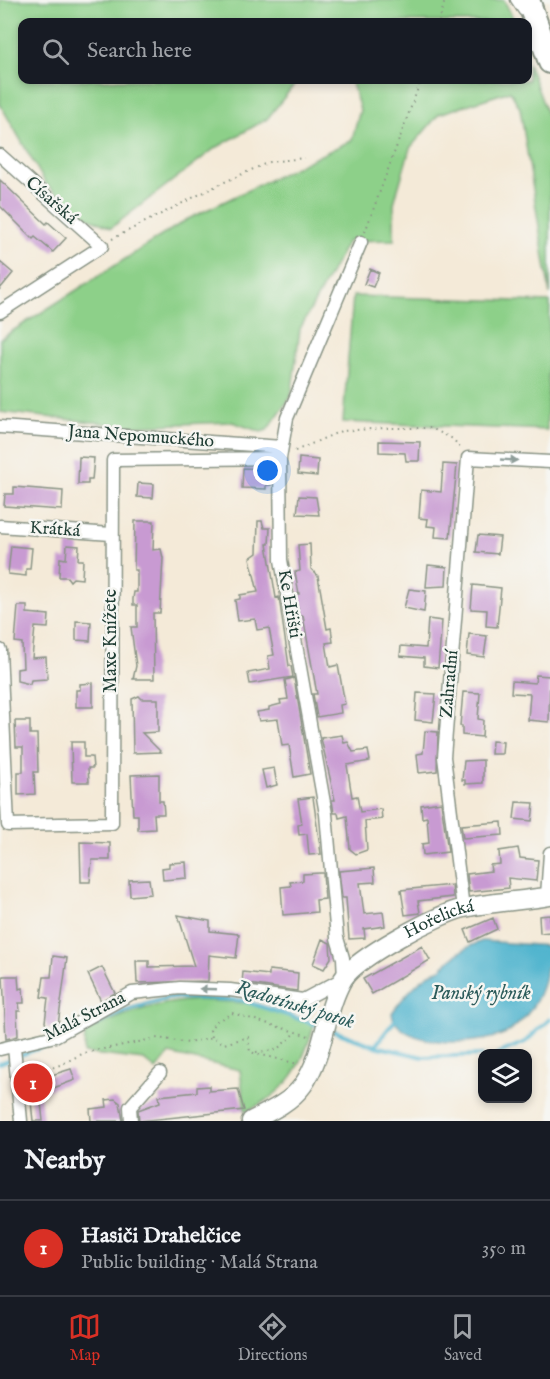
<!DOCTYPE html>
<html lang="en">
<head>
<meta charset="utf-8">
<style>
  body { margin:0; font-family:"IM FELL English",serif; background:#20242c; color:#f1f3f6 }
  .controls { position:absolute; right:18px; bottom:18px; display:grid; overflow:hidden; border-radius:12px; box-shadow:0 3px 9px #0003 }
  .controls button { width:54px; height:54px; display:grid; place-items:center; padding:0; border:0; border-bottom:2px solid #363941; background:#171b24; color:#f1f3f6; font:30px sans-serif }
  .you { position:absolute; left:268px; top:471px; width:21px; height:21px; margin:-15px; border:4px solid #fff; border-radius:50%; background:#1a73e8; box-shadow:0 0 0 9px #1a73e833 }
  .badge { display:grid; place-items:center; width:39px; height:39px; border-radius:50%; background:#d93025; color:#fff; font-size:20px; font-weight:700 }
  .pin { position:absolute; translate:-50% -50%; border:3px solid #fff; box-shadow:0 2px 6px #0006 }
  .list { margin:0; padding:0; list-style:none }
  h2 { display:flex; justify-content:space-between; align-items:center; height:78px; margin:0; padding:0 24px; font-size:26px }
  h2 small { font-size:20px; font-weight:400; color:#9ea1a6 }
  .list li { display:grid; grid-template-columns:39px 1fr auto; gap:18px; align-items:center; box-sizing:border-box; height:96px; padding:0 24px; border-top:2px solid #363941 }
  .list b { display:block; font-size:22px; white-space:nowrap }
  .list p { margin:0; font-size:20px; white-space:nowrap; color:#9ea1a6 }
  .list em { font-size:20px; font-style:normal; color:#9ea1a6 }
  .icon { flex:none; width:33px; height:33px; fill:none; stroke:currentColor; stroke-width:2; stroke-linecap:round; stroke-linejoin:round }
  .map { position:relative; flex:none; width:550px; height:1121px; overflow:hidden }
  .search { position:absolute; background:#171b24; box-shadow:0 3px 9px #0003; left:18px; right:18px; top:18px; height:66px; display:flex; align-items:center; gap:15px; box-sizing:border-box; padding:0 21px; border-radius:12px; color:#9ea1a6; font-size:22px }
  .sheet { height:174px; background:#171b24 }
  nav { display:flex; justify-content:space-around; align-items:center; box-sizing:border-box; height:84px; border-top:2px solid #363941; background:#171b24; font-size:16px; color:#9ea1a6 }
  nav a { display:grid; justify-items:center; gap:3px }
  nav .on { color:#d93025 }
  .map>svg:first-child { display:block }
  .green { fill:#8dd089; stroke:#56865e; stroke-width:1.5 }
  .water { fill:#4fb4ce; stroke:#377881; stroke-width:1.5 }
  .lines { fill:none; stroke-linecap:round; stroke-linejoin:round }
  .stream { stroke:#4fb4ce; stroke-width:4 }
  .building { fill:#c89ad2 }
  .service-casing { stroke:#8a9486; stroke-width:9 }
  .minor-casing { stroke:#8a9486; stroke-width:15 }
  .secondary-casing { stroke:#8a9486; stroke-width:21 }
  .motorway-casing { stroke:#8a9486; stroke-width:26 }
  .path { stroke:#8a9486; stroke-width:2; stroke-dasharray:1.5 4.5; stroke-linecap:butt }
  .service { stroke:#fff; stroke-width:6 }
  .minor { stroke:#fff; stroke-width:12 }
  .secondary { stroke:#fff; stroke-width:18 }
  .motorway { stroke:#fff; stroke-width:22 }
  .oneway { fill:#8f9e9a }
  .labels { text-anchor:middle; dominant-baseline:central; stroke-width:5; stroke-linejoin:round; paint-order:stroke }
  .street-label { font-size:18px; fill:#1f3d34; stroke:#f6f6f2 }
  .water-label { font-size:20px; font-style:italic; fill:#2b5b5a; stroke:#f6f6f2 }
</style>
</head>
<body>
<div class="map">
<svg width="550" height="1121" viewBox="0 0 550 1121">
  <rect width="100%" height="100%" fill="#f6f6f2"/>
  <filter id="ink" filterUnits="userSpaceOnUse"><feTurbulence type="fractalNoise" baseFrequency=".0167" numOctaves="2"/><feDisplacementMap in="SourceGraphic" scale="12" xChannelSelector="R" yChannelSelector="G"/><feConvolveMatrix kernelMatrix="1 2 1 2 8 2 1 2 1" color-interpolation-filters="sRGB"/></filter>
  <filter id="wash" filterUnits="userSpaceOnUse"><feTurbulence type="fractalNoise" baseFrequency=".008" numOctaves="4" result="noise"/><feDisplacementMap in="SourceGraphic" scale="24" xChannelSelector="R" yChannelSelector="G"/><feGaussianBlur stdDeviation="1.35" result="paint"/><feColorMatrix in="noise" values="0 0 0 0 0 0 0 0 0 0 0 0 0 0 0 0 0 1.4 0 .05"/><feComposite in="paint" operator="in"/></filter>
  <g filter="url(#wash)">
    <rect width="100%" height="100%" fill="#f4ead8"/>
    <path class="green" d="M0,0H504L515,22H22V80H298L267,119L214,149L111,228L79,213L46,184L0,104Z
      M528,63L550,122V295L520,108L510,91L439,114L410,148L394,203V240L348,241L300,329L291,397L267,430L261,432L232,422L129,426L0,412V339L186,220L352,140L360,110L351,80H528Z
      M353,296L550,302L547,430L343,422Z
      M198,1000L247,1003L314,1025C302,1068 288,1092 245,1112L240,1070L169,1054L156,1070L144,1060L84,1053L85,1032C124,1014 154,1002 198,1000Z"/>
    <path class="water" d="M482,941L550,946V965L546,968C544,992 531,1015 511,1030C488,1047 397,1050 392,1013C402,998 423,974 441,969C452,956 465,947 482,941Z"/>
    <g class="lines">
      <path class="stream" d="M331,1030L375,1046L423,1057L482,1055
        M375,1046L396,1019
        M497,1054L525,1042L550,1019
        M0,1063L64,1039L127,1010L172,997L241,1000L321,1026"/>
    </g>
    <g id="blocks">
      <path class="building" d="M0,180L46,224L48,222L66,238L53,252L35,237L33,239L0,206Z
        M0,262L13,273L0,289Z
        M370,269L379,273L373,287L364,284Z
        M379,441L420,442L419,461H406L405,453L379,452Z
        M79,457L94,458L92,480H88V484H78Z
        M299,458L318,460L317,476L298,474Z
        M443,464L457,465L450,538L435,537L436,527L427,526L428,519L419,518L421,490L441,492Z
        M243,468L272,469L271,485H266V489L242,488Z
        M138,483L154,484L153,498L137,497Z
        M14,487L63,491L62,510L4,506L5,494H14Z
        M299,496L316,497L319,515L297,514Z
        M135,521H154L153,550L161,549L163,558L160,613H153L154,679H133L136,666L131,627H137V605H133V599L134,592H137V570H134Z
        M258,521H262L264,528H270L269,544H267L276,598L279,597L289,666H291L293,677L250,684L248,673L270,669L268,656L274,655L269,628L257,630L255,619L238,621L235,600L240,599V595L258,592L250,558L257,553Z
        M478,535L500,537L498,554L476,552Z
        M310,544L311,569L318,576L327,629L331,628L333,642L326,643L330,667L338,665L345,704L340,705L341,713L317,717L313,694H317L303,616H299L295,594H299L295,572L300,571L298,545Z
        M67,545L79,546L78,560H83L82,579L73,578L70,581L67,577H59L60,558L66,559Z
        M11,546L32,548L30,569H26V576L8,574Z
        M428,565L447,567L446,586L426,587Z
        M473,585L501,588L497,627L486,626L487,610L471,609Z
        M409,589L426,591L424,612L404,608Z
        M18,606H27V613L49,615L48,628L35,627L32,658L46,657L47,679L31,680L30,684L17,681V669L23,668L22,643L15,642Z
        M428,619L442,621L438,668L424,666V658L400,656L401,646L426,648Z
        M76,621L91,622L90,641L76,640Z
        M469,634L487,636L484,657L467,655Z
        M536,675L550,676L549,722L528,720L530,694L511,693L512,681L535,683Z
        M294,678L310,774L294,777L289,745L282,746L278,719L259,721L257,712L269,710V707L281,704L280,700L288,699L285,680Z
        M93,683V707H76V690H80V684Z
        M463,692L480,693L478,719L483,720L482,737L462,735V726H460Z
        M417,693L436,694L433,722L415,720Z
        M139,696L142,699H158V732L142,733L161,752L133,753L132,699Z
        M15,721H30V734H37L38,772H34L35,794L18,795V772H23V747H16Z
        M425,731L438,732L437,771L419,773L417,754L423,753Z
        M342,735L344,743L348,742L353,752L368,750L370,761L347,765L352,797L357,796L360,812L381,809L382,819L365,821L367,850L356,854L350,849L347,816L339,818L338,813H334L332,800H335L321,738Z
        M492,741L503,742L502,754H491Z
        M71,742H84V757H92L93,768H88L89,782H72Z
        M483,760V783L465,784V780H462L464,761Z
        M274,768L277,785L266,788L262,770Z
        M159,774V801H163L164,814H154L155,829L138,830V815H133L131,775Z
        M313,797L321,854L309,855L307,834L299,835L298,825L302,824L298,799Z
        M441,802L448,852L423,855L422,844L429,843L427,817L422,818L421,805Z
        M516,802L534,803L532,821L514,819Z
        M502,822L503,835L463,838L461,825Z
        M80,842L110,843V860H92L90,882H81Z
        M518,848L520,858L538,860L536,881L508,878L509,888L469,892L467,874L491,871L490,865L500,864L499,851Z
        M186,862L187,878L163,880L162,868L169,867V863Z
        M374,868L375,882L360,883L364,914L383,912L385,926L364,929L365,938L349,939L346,898H342L339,871Z
        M320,873H323L325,899L316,900L317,912L283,915L281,887L291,886L290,882L303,881V874Z
        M149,879L151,894L130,896L129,880Z
        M452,885L453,897L418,901L420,913L405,915L401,890Z
        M178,915L210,921V931L239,934L236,958L209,955L208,981L137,983L136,961H149V967L194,966Z
        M550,915V932L540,933L539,916Z
        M493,918L497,929L470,942L465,930Z
        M322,939L330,943L331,958L324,969L313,964Z
        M422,946L430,960L372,994L363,979Z
        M53,956L67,958L58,1025L48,1029L45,1022L48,998L41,997L44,977H51Z
        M102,967L115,993L101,1001L88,974Z
        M269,970L298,973L297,991L242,983L243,972L269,975Z
        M3,976H18L19,989L23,988L24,1003H19L20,1011H17L18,1036L6,1039Z
        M71,1069L75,1080L40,1093L43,1121H33L29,1082Z
        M209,1086V1091L238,1089L244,1110L139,1121L138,1110L160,1102L159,1096L197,1092V1087Z
        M115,1099L120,1103L123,1121H91L90,1109L107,1107L106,1100Z"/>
    </g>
  </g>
  <g filter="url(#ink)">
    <use href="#blocks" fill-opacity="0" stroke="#8a9486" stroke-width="1.5"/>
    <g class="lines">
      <defs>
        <path id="service" d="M514,0L522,12"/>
        <path id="minor" d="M0,155L102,246L0,312
          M0,427L282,447
          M0,526L111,534
          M0,650L8,825L112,823L113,460L280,458
          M547,896L550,853
          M463,908L444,757L468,458L550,462
          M14,1047L21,1121
          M0,1049L55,1036L132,993L180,988L230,990L303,1000L344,978L343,958L337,938L326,814L281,560L280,458L287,418L361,242
          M131,1121L130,1107L160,1073"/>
        <g id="secondary">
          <path id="s1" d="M251,1121C269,1112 291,1102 303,1085C325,1054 324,1012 343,979C357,957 438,914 464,908C492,902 522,901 550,896"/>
        </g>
        <path id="motorway" d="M528,0L550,62"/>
      </defs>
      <use href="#service" class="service-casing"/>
      <use href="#minor" class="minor-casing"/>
      <use href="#secondary" class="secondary-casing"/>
      <use href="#motorway" class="motorway-casing"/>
      <path class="path" d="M439,22L445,0
        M365,232L421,80
        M112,239L218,185L269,162L304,158
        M295,451L341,431L386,428H431L453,439L461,449
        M212,1037L210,1030L215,1022L232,1013L309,1036
        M256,1052L276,1050L297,1032
        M30,1075L60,1065L84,1053L158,1038L189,1043L212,1037L224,1044L248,1037L250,1052L298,1064"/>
      <use href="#service" class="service"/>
      <use href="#minor" class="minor"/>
      <use href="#secondary" class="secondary"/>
      <use href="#motorway" class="motorway"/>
    </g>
    <defs><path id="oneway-solid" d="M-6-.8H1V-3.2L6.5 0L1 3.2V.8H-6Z" transform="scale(1.5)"/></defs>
    <g class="oneway">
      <use href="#oneway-solid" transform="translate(509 460) rotate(3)"/>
      <use href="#oneway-solid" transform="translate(208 989) rotate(-178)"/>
    </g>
  </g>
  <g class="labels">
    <g class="street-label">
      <text transform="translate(51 201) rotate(41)">Císařská</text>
      <text transform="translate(141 437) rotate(4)">Jana Nepomuckého</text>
      <text transform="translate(55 530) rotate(4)">Krátká</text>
      <text transform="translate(289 604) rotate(80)">Ke Hřišti</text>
      <text transform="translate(111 641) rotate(-90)">Maxe Knížete</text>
      <text transform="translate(450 684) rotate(-85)">Zahradní</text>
      <text stroke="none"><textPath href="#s1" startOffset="292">Hořelická</textPath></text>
      <text transform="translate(85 1017) rotate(-27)">Malá Strana</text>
    </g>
    <g class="water-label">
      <text x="481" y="993">Panský rybník</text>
      <text transform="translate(295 1005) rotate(17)">Radotínský potok</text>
    </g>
  </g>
</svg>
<div class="controls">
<button><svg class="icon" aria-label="layers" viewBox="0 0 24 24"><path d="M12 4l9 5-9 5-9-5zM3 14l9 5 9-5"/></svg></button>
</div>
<div class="you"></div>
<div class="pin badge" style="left:33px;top:1083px">1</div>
<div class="search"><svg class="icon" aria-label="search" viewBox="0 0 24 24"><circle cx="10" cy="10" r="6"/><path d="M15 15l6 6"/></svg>Search here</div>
</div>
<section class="sheet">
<h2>Nearby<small></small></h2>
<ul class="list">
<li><span class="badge">1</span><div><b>Hasiči Drahelčice</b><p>Public building · Malá Strana</p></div><em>350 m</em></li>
</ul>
</section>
<nav>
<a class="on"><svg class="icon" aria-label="map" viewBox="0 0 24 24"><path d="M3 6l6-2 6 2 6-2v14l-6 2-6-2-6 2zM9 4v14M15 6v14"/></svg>Map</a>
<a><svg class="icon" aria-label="directions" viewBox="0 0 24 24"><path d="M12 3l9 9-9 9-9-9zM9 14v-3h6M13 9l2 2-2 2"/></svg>Directions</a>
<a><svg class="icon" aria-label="saved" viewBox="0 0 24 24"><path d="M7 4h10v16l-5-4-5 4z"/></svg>Saved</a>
</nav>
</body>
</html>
